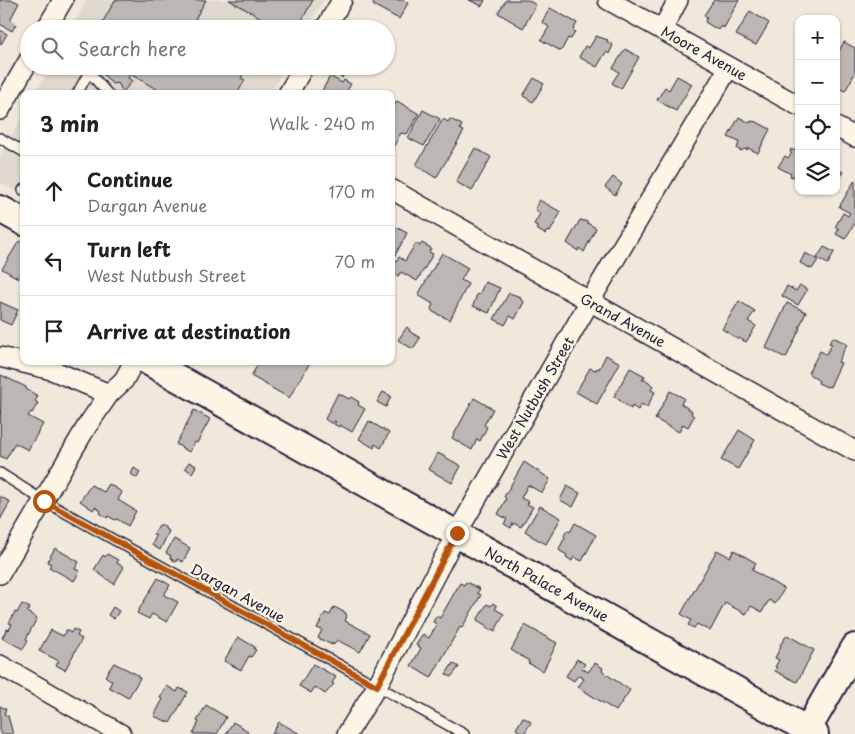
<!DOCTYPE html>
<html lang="en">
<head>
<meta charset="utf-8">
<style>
  body { margin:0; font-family:"Playpen Sans",sans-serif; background:#f2f2f2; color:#202124 }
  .controls { position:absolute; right:15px; top:15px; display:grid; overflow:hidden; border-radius:10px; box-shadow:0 1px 4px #0004 }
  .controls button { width:45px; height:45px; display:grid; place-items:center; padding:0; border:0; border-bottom:1px solid #e0e0e0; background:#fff; color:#202124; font:25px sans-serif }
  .stop { position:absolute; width:15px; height:15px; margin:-11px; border:4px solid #b45309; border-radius:50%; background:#fff }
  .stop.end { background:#b45309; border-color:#fff; box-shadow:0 1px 5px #0008 }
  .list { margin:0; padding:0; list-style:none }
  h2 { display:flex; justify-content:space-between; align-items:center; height:65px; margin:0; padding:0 20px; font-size:21px }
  h2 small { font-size:16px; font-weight:400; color:#757577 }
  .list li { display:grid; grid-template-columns:32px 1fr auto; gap:15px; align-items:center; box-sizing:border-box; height:70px; padding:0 20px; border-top:1px solid #e0e0e0 }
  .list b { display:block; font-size:19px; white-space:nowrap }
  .list p { margin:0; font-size:16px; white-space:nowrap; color:#757577 }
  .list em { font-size:16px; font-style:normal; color:#757577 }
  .icon { flex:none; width:28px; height:28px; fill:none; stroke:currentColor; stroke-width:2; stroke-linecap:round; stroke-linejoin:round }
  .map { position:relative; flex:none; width:855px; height:734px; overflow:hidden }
  .search { position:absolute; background:#fff; box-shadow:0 1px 4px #0004; left:20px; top:20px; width:375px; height:55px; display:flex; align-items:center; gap:12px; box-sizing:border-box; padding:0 18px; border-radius:28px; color:#757577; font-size:19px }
  .panel { position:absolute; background:#fff; box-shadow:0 1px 4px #0004; left:20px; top:90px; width:375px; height:275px; border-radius:10px }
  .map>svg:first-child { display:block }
  .built { fill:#e0d9cf }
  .building { fill:#bcb7b3; stroke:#22223b }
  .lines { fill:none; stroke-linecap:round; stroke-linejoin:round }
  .lane-casing { stroke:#22223b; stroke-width:12 }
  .street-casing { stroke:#22223b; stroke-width:22 }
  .secondary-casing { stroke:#22223b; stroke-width:30 }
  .lane { stroke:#fcf5e5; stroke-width:9 }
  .street { stroke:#fcf5e5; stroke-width:19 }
  .secondary { stroke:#fcf5e5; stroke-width:26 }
  .route { stroke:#b45309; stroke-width:6 }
  .labels { text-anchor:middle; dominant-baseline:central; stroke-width:5; stroke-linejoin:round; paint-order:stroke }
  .street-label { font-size:14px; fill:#22223b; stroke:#fcf5e5 }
</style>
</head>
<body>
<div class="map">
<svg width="855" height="734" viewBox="0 0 855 734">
  <rect width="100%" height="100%" fill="#efe8db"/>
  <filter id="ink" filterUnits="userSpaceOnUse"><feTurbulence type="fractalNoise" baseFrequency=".02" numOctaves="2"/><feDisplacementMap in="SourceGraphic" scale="10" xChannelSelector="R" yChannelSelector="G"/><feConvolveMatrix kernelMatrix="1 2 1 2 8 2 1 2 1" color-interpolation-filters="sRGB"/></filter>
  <g filter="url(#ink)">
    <path class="built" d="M87,0H323L307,29H71Z
      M50,66H286L270,94H35Z
      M24,113V196L0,182V156Z"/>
    <path class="building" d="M0,0H13L19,3L11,18L12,21L16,24L12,31L0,24Z
      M115,0H206L195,19L212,29H99Z
      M229,0H313L297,29H281Z
      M375,0H403L408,3L399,19L373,5Z
      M469,0H485L482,6Z
      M506,0H528L536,5L523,28L498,13Z
      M714,0H739L724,28L721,26L718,30L705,22L707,17L704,15Z
      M550,8L577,23L573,30L575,32L571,39L568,38L561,51L541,40L549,27L542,22Z
      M750,11L769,23L756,45L736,35Z
      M0,30L7,34L1,44L0,43Z
      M596,36L608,40L607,42L613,45L609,54L606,52L597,67L579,57L585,46L589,48Z
      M844,42L855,48V73L845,91L836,87V56Z
      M625,49L639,57L621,89L612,83L619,72L613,68Z
      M96,66H248L241,78L245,80L237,94H165L130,74L128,78L132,81L123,92L118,83L112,84Z
      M333,66H349L342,78L330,71Z
      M330,76L342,83L344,80L351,84L345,94H323L324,92L322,91Z
      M677,76L692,84L676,111L657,100L665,87L669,90Z
      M534,78L544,84L533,102L523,96Z
      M397,101L419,114L407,134L401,133L391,151V111Z
      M423,110L440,119L424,146L408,138Z
      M739,117L750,123L751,121L757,122L770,129L758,153L748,148L747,150L744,149L742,151L737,149L739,142L728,137Z
      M443,119L448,122L450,119L462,125L460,129L464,131L436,178L416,165Z
      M475,148L491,157L472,191L456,182Z
      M791,149L795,151L797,149L799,150V171L795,177L793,176V177L790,176L791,174L778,167L785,156L788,158L792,153L790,152Z
      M836,168L843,172L836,183Z
      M613,177L622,184L615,195L605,187Z
      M855,180V223L845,239L836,234L839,229L835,227L843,213L848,216L850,213L839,207Z
      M539,200L561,212L550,232L547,231L545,234L536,229L538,226L534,224L540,214L535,209Z
      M580,220L588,222L587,223L596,228L584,252L579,248L578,251L567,243Z
      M394,226L407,233L391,263V231Z
      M19,241L24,244V269L18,278L2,269Z
      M416,243L420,246L422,243L431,248L429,252L433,254L417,281L401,272L398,276L391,272V269L399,257L405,261Z
      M824,247L834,252L828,264L817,258Z
      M442,253L468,268L461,280L468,284L450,320L433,312L431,309L433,304L418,295Z
      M805,253L818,260L812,269L800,263Z
      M485,282L500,288L489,313L473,306L477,294L479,295Z
      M800,285L807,290L798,305L782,296L787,286L796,291Z
      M509,293L521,297L520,299L524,302L515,319L510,316L505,325L494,319Z
      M739,301L755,311L748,321L756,326L746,342L739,338L738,339L722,329Z
      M0,302L18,310L11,325L0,320Z
      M787,303L806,312L799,328H800L786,358L766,348Z
      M407,327L410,330L409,331L420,338L413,349L398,340Z
      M833,337L847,344L838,362L841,363L834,378L830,387L828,386L827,387L818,383L819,381L808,373L820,351L826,354L832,344L829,343Z
      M606,355L620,363L597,404L576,392L590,368L596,370L597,368L599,369Z
      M260,361H311L289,398L251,376Z
      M630,368L645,376L642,380H646L649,382L653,386L651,390L655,392L647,407L641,404L638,410L632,406L631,409L614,396Z
      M1,375L26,387V389L38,396L35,401L38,403L32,413L31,412L28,416L43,424L28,450L15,443L6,459L0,456Z
      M670,391L684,398L681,404L692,411L691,414L694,416L688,427L683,424L679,432L655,419Z
      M383,392L391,396L386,407L377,402Z
      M338,393L349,399L351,397L359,402L358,405L365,409L352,432L340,425L339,427L334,424L336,422L334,421L332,424L325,419Z
      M474,398L493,409L484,425L487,427L480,441L477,439L472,450L452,438Z
      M194,410L210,419L197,443L195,442L189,452L176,444Z
      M369,421L389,433L381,448L375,444L374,448L359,439Z
      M739,430L755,440L738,469L721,460Z
      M438,453L461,466L452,483L428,469Z
      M189,462L196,466L192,473L185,468Z
      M524,462L550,479L542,493L528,485L521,498L529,502L527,504L533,507L521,527L513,523L511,528L504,524L507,519L498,514L506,499L504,497Z
      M134,468L140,472L137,478L131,474Z
      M109,484L122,492L118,500L136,511L128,526L117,519L115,520L108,516L107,518L100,513L101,511L95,507L93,510L80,501L91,485L104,492Z
      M567,486L580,493L573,507L560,500Z
      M0,496L10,502L0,520Z
      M540,506L561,518L546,544L531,536V535L525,531Z
      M575,523L596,535L582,561L574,557L572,561L566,557L567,555L560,551L559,549L565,537L564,536L567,530L570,532Z
      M159,525H163L165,527V529L169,531L160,550L152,545L156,536L153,535Z
      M174,539L190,548L183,562L177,559L176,562L170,558L171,556L166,553Z
      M55,548L79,562L75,569L80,571L74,581L49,567L51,564L47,562Z
      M717,550L730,557L734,550L756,563L752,570L784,589L775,604L769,600L762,612L751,606L746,614L725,603L710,631L697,624L694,628L688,625L691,620L681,614Z
      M107,554L118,560L117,563L124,567L114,584L94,570L103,555L105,557Z
      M158,578L170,585L164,595L178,602L167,622L152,614L149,619L137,613Z
      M466,582L480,589L477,593L481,595L462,628L460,627L431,678L411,666L421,648L416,645L423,634L429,638L437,624L433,622L436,616L440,618L460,583L464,585Z
      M493,603L497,606L495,609L504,614L495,631L492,629L491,631L486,628L487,626L477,620L487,604L491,606Z
      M22,604L30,608L27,612L37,618L26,639L28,640L23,649L2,638L7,629L9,630L12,624L9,623L15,612L17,613Z
      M113,607L119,611L114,619L108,615Z
      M334,607L346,613V615L347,616L345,621L370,634L360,652L337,640L334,645L332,643V645L318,638L322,630L317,628L325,613L330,615Z
      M525,625L557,643L543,671L528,663L529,661L511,650Z
      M73,629L79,632L77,636L82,639L65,670L56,665L59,661L39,651L51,630L63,636L66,630L71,633Z
      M787,635L814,650L797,682L775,671L777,668L775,667L779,660L775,658L781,646L780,645Z
      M238,637L255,647L254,649L256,650L251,657L249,656L241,670L224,661Z
      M577,659L585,664L582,668L588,672L595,663L603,668L602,670L606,674L630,690L616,711L578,687L584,679L578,675L574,681L566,676Z
      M114,663L138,675L137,676L140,678L128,698L109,687L112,681L105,676Z
      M453,663L459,667L451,677L446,674Z
      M313,664L336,677L332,683L334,684L325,694L315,687L311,693L299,686Z
      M167,686L177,692L179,688L188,692L170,723L154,716L163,699L160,698Z
      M206,705L226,717L217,734H193L199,722L197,721Z
      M0,706L6,709L4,714L8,716L13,734H0Z
      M523,717L531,722L524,734L516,729Z
      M233,722L248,731L246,734H226Z
      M279,722L300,734H272Z"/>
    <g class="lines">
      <defs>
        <path id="lane" d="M79,66L89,72L108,94
          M77,94L89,72
          M0,138L24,152
          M23,190L24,189
          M0,473L44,501L464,734"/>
        <path id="street" d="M608,0L799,106
          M46,29L63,0
          M325,29L342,0
          M662,30L678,0
          M288,94L304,66
          M0,110L29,60
          M836,127L855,137
          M391,189L855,451
          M0,357L52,370L109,394
          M0,574L87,426L109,394L124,380L134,361
          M0,665L121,734
          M347,734L377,686L457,533L590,301L729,67"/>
        <path id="secondary" d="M0,209L24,222
          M147,361L815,734
          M805,734L855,647"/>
      </defs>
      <use href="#lane" class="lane-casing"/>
      <use href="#street" class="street-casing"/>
      <use href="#secondary" class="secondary-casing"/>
      <use href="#lane" class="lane"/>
      <use href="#street" class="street"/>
      <use href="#secondary" class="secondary"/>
    </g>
  </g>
  <g class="lines" filter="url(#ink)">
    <path class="route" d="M44,501L377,686L457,533"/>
  </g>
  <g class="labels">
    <g class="street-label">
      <text transform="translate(704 53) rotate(29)">Moore Avenue</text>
      <text transform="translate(623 320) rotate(29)">Grand Avenue</text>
      <text transform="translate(535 398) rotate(-60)">West Nutbush Street</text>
      <text transform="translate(547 584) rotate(29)">North Palace Avenue</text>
      <text transform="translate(238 593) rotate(29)">Dargan Avenue</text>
    </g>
  </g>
</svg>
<div class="controls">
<button>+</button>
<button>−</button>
<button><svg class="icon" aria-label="locate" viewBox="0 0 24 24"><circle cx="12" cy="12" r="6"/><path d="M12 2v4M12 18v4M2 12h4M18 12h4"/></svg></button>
<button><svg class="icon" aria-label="layers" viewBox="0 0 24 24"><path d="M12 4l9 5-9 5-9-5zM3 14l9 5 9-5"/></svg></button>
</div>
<div class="stop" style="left:44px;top:501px"></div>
<div class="stop end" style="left:457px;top:533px"></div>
<div class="search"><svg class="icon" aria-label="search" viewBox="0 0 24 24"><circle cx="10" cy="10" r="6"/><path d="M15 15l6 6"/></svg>Search here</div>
<section class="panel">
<h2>3 min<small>Walk · 240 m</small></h2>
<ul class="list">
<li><svg class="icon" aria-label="ahead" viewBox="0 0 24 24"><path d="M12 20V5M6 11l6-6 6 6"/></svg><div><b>Continue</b><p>Dargan Avenue</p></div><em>170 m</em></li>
<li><svg class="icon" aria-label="left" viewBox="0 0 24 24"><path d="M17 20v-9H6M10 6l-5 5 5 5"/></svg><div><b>Turn left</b><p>West Nutbush Street</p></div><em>70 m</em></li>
<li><svg class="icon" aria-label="arrive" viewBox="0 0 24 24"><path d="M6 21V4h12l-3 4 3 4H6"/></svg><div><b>Arrive at destination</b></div></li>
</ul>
</section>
</div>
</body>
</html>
